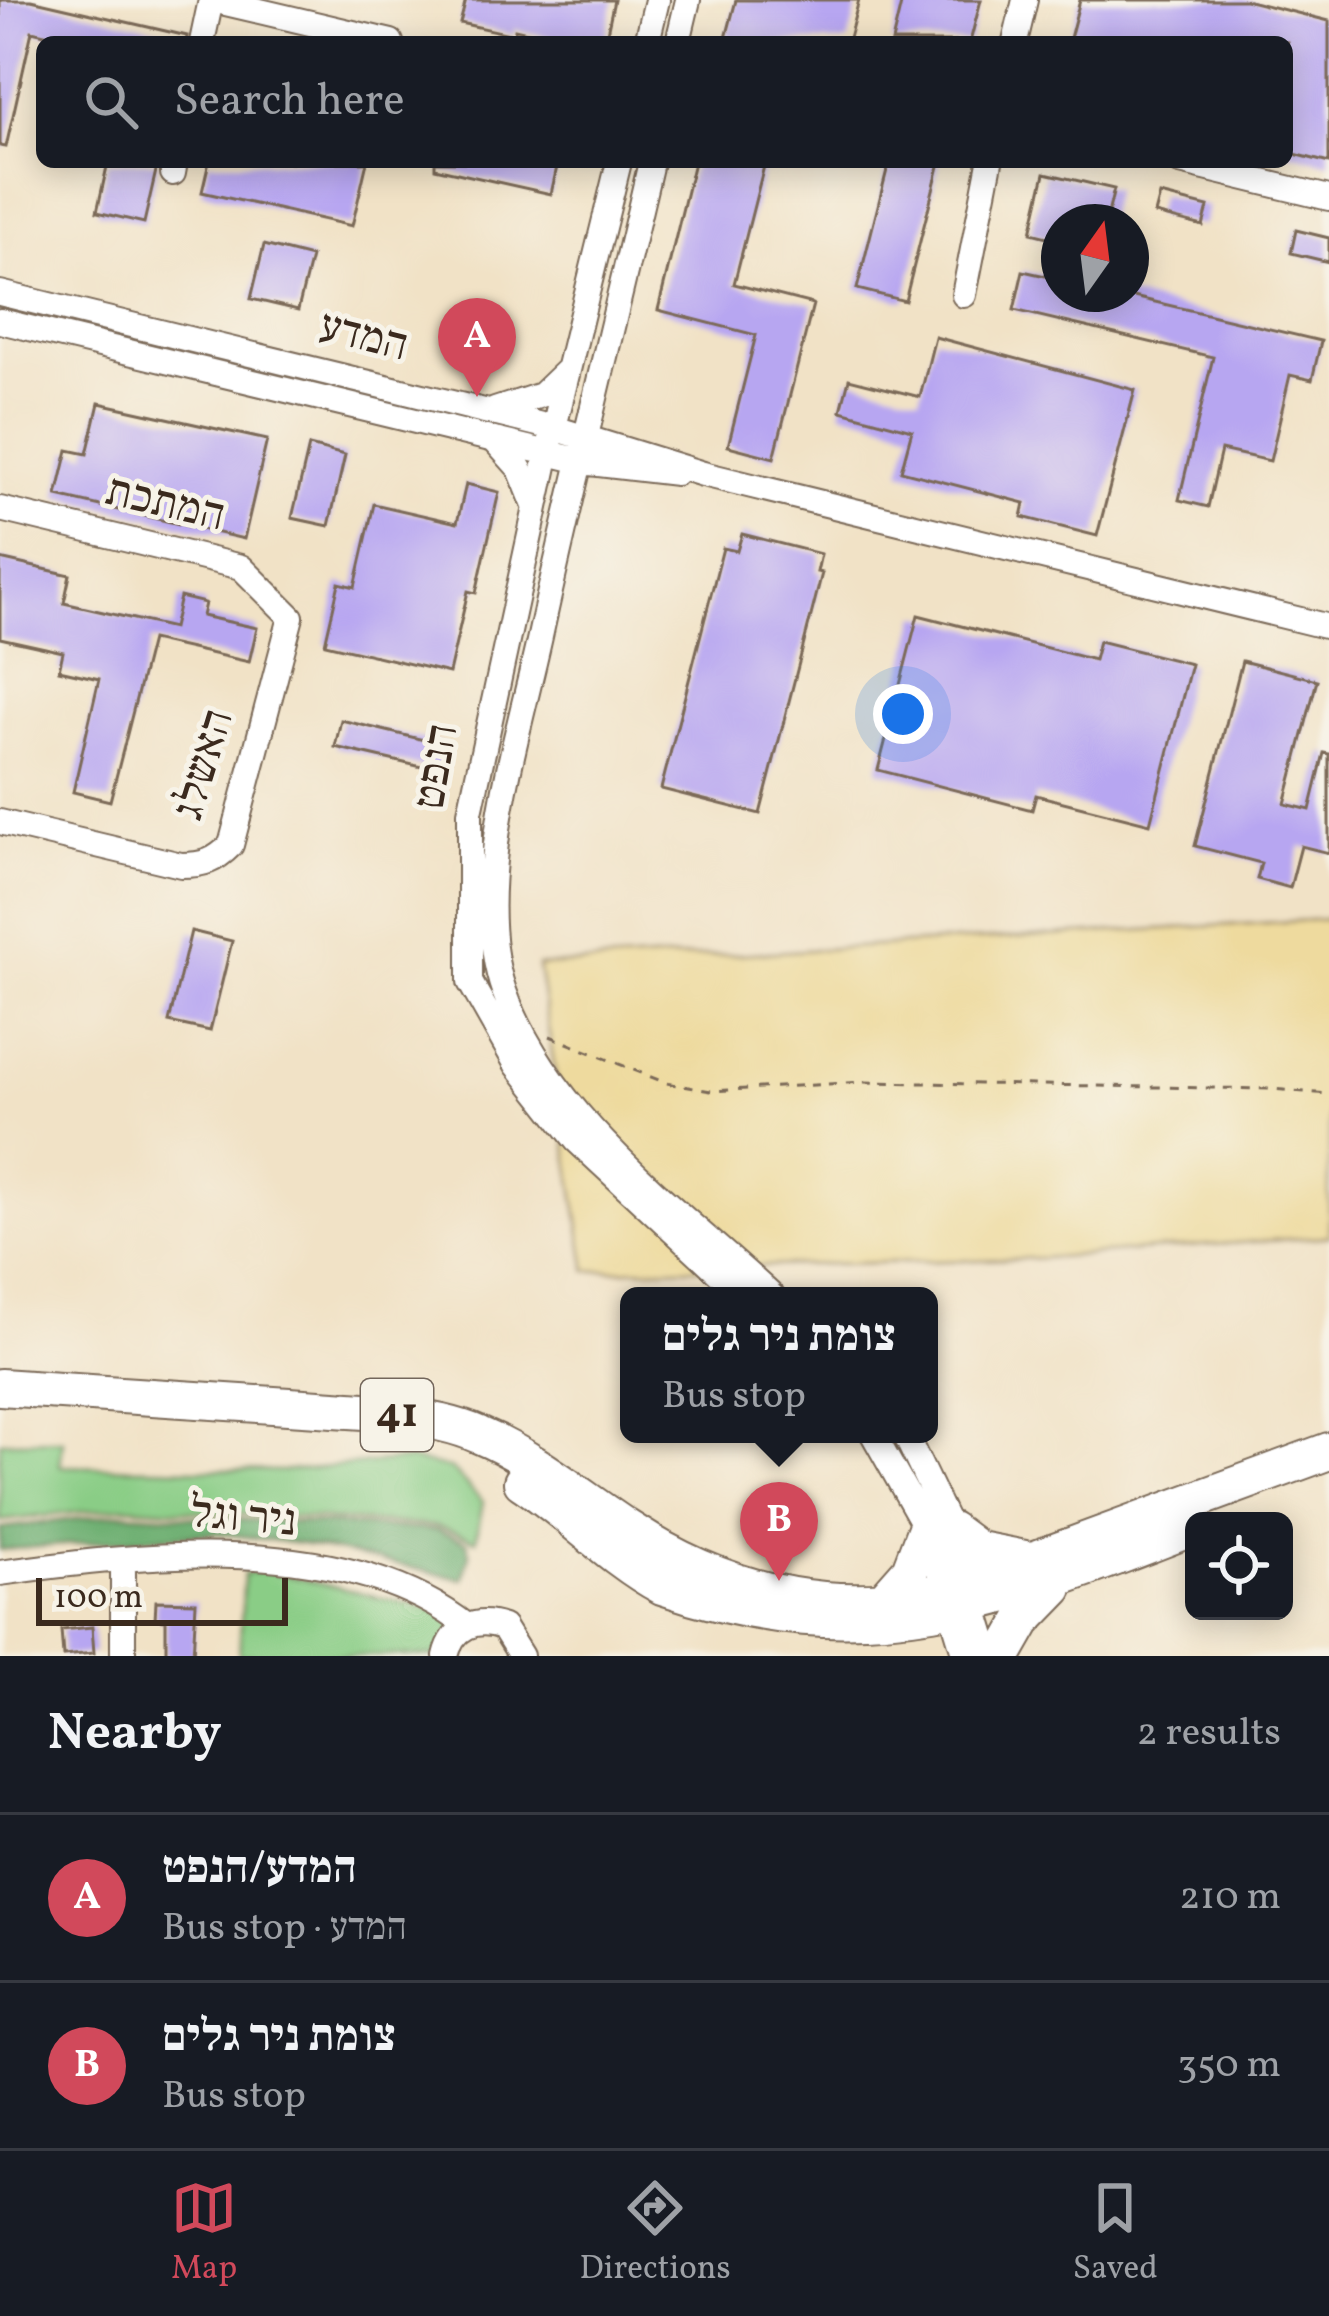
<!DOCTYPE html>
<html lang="en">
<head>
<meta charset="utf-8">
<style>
  body { margin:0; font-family:Vollkorn,"Frank Ruhl Libre",serif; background:#242831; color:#f1f3f6 }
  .controls { position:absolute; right:36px; bottom:36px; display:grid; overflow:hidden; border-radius:18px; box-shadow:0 6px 30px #0003 }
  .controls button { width:108px; height:108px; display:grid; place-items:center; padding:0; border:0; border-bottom:3px solid #363941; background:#171b24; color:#f1f3f6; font:60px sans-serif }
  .compass { position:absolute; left:1041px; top:204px; width:108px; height:108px; border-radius:50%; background:#171b24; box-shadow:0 6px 30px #0003; rotate:14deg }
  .scale { position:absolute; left:36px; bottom:30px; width:252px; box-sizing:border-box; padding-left:12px; border:6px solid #3b2a1e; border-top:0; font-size:33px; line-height:42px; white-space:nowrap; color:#3b2a1e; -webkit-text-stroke:9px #f7f3e8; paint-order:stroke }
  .you { position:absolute; left:903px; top:714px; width:42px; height:42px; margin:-30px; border:9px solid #fff; border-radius:50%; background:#1a73e8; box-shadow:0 0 0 18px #1a73e833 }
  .badge { display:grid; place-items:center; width:78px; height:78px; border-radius:50%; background:#d1495b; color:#fff; font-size:39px; font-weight:700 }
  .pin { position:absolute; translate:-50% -99px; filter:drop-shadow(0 3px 6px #0008) }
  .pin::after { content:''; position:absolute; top:63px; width:42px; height:36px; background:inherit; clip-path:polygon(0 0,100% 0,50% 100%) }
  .popup { position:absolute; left:620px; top:1287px; width:318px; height:156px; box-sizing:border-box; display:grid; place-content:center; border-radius:18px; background:#171b24; filter:drop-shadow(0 3px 9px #0005); font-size:39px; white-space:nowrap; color:#9ea1a6 }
  .popup b { font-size:45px; color:#f1f3f6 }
  .popup::after { content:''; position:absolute; left:50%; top:100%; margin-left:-24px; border:24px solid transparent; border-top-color:#171b24 }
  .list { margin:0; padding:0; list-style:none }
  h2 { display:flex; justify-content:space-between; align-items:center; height:156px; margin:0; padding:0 48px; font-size:51px }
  h2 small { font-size:39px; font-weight:400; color:#9ea1a6 }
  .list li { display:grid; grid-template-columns:78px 1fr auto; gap:36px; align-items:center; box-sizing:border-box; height:168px; padding:0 48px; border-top:3px solid #363941 }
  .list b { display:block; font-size:45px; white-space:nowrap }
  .list p { margin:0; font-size:39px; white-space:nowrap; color:#9ea1a6 }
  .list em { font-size:39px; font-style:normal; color:#9ea1a6 }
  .icon { flex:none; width:66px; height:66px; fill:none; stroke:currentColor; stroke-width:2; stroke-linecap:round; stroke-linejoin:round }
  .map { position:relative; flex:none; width:1329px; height:1656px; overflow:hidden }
  .search { position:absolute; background:#171b24; box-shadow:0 6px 30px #0003; left:36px; right:36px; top:36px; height:132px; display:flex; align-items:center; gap:30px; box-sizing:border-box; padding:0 42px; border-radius:18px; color:#9ea1a6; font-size:45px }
  .sheet { height:492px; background:#171b24 }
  nav { display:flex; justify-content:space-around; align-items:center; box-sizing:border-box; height:168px; border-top:3px solid #363941; background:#171b24; font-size:33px; color:#9ea1a6 }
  nav a { display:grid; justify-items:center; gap:6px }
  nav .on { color:#d1495b }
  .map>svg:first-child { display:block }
  .green { fill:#8acd86; stroke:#627c52; stroke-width:3 }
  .forest { fill:#6fb073; stroke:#556d48; stroke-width:3 }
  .sand { fill:#eeda9e; stroke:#94825e; stroke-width:3 }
  .building { fill:#b7a6f1 }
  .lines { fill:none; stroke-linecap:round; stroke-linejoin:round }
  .minor-casing { stroke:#7b6a59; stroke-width:28 }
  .highway-casing { stroke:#7b6a59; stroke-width:40 }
  .path { stroke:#7b6a59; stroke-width:3; stroke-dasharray:9 9; stroke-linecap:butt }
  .minor { stroke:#fff; stroke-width:24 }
  .highway { stroke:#fff; stroke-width:36 }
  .labels { text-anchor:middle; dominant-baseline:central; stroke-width:10; stroke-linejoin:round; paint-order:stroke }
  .shield { fill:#f7f3e8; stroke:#73665b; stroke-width:3 }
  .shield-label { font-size:42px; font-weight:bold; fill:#3b2a1e }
  .street-label { font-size:45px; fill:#3b2a1e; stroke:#f7f3e8 }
</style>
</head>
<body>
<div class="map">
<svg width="1329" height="1656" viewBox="0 0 1329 1656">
  <rect width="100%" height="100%" fill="#f7f3e8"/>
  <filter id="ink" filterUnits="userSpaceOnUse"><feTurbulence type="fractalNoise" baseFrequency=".00833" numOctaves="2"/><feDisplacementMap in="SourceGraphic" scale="24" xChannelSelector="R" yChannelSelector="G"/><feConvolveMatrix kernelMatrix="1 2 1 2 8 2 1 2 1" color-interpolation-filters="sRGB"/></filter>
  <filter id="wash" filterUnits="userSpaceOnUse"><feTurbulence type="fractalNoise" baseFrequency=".004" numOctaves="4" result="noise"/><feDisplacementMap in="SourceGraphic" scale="48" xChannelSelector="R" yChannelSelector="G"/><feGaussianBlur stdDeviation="2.7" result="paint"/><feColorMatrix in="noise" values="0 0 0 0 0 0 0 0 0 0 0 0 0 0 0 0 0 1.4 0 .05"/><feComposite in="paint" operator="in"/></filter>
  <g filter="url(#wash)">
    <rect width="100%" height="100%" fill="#f1e2c6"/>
    <path class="green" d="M63,1440L60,1466L283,1471L410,1460L451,1469L483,1502L476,1540L437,1526L125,1507L0,1521V1441Z
      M266,1571L458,1615L445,1656H239L244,1574Z"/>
    <path class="forest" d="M123,1513L437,1530L467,1542L470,1554L463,1579L302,1544L216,1533L0,1550V1528Z"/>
    <path class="sand" d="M1329,919V1236L1043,1258L587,1271L538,966Z"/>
    <g id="blocks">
      <path class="building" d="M0,0H31L187,36L186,42H79L32,31L6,147L0,146Z
        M466,0H614L605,42H571L515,29L514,35L460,23Z
        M736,0H859L848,42H725Z
        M902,0H981L970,42H892Z
        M1080,0H1245L1329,21V163L1287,152V42H1069Z
        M108,162H158L144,223L97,212Z
        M209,162H367L352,226L202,192Z
        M435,162H558L551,194L435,168Z
        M694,162H765L734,284L813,304L774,458L728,446L756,335L658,310Z
        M889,162H940L905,301L857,289Z
        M1045,173L1114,189L1106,222H1059V240L1031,233Z
        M1160,195L1208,207L1203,226L1155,214Z
        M1296,230L1329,238V262L1291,253Z
        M264,245L311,257L298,310L251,299Z
        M1023,271L1059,279V294H1121L1321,341L1312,380L1290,375L1270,461L1221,450L1208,507L1179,500L1213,357L1014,310Z
        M935,337L1135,390L1097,536L1022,517L1025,503L901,471L912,430L841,411L849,379L920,397Z
        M99,403L267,440L244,539L57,496L68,450L87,454Z
        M309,446L345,455L329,526L292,518Z
        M466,484L499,492L476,593L468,591L449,673L325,644L339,583L355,587L374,504L457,523Z
        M742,534L821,554L817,572L822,573L760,814L661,789L723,548L737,551Z
        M0,559L70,575L64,603L173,628L180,597L205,603L202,616L257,628L249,662L151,640L110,801L73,792L99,679L59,670L63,652L0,638Z
        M918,615L1094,660L1099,641L1191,664L1150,824L1036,795L1032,810L878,770Z
        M1242,661L1317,680L1285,804L1310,810L1324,753L1329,754V853L1301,846L1290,888L1257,879L1261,863L1195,846Z
        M341,720L445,745L439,771L335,747Z
        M191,931L232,941L210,1031L169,1022Z
        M156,1601L196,1602L193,1656H166V1620L155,1619Z
        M92,1627L94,1653L63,1656L61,1630Z"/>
    </g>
  </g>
  <g filter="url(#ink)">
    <use href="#blocks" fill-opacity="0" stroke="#7b6a59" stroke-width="3"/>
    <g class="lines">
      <defs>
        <path id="minor" d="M213,0L391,42
          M202,42L211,0
          M647,42L657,0
          M678,42L688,0
          M1015,42L1025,0
          M619,162L548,452L470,812V982L517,1065L577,1141L744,1296
          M651,162C615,319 575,475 541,632C519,735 468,889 504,991C550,1118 677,1208 772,1296
          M1180,162L1329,198
          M173,173L175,162
          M0,293L554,428L703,474L1329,627
          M964,295L990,162
          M0,321L590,463L676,473
          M495,410L541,395L567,370
          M494,440L520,469L535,506
          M0,509L241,567L291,617L231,845C215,861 204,865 181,865L0,822
          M873,1434L926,1528L965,1656
          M905,1434L951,1530L990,1656
          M0,1573C142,1553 347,1531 467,1626
          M123,1656V1559
          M446,1656C453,1627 476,1617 503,1627L521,1656"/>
        <path id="highway" d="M0,1387L380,1412C413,1418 448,1421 479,1435C534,1458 577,1495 627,1528C731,1597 848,1621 968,1584L1329,1451
          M522,1482C571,1514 610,1558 662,1586C864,1656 1004,1602 1194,1527
          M951,1530L978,1550L1030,1560
          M880,1604L910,1570L926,1528
          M1003,1656L1023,1621L1055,1588"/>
      </defs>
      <use href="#minor" class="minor-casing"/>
      <use href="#highway" class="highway-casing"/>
      <path class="path" d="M550,1036L666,1083L711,1091L864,1082L1271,1089L1329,1094"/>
      <use href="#minor" class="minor"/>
      <use href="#highway" class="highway"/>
    </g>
  </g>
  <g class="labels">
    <rect class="shield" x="361" y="1379" width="72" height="72" rx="9"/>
    <g class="shield-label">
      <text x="397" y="1415">41</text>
    </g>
    <g class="street-label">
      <text transform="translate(363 338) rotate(14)">המדע</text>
      <text transform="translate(165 505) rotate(13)">המתכת</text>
      <text transform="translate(205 765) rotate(-73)">האשלג</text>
      <text transform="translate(438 767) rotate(-80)">הנפט</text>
      <text transform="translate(243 1519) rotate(5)">ניר וגל</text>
    </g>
  </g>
</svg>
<div class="controls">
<button><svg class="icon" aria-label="locate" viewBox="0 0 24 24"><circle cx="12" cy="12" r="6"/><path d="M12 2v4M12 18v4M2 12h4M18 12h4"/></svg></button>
</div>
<svg class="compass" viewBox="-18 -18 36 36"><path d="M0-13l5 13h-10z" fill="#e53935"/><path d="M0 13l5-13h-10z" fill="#9ea1a6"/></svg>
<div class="scale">100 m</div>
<div class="you"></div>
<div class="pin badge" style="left:477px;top:397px">A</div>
<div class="pin badge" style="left:779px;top:1581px">B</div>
<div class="popup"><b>צומת ניר גלים</b>Bus stop</div>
<div class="search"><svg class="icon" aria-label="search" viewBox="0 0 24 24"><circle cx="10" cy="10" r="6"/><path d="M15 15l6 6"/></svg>Search here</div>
</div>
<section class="sheet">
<h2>Nearby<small>2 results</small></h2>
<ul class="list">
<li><span class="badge">A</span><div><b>המדע/הנפט</b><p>Bus stop · המדע</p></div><em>210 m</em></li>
<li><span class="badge">B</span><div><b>צומת ניר גלים</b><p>Bus stop</p></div><em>350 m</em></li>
</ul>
</section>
<nav>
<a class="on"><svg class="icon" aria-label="map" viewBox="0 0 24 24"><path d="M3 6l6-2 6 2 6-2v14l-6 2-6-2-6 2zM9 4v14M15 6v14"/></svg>Map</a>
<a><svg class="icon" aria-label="directions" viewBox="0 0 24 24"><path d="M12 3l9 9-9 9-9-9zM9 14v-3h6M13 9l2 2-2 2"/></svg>Directions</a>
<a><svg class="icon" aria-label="saved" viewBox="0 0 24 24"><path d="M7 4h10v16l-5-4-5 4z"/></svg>Saved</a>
</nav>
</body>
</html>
